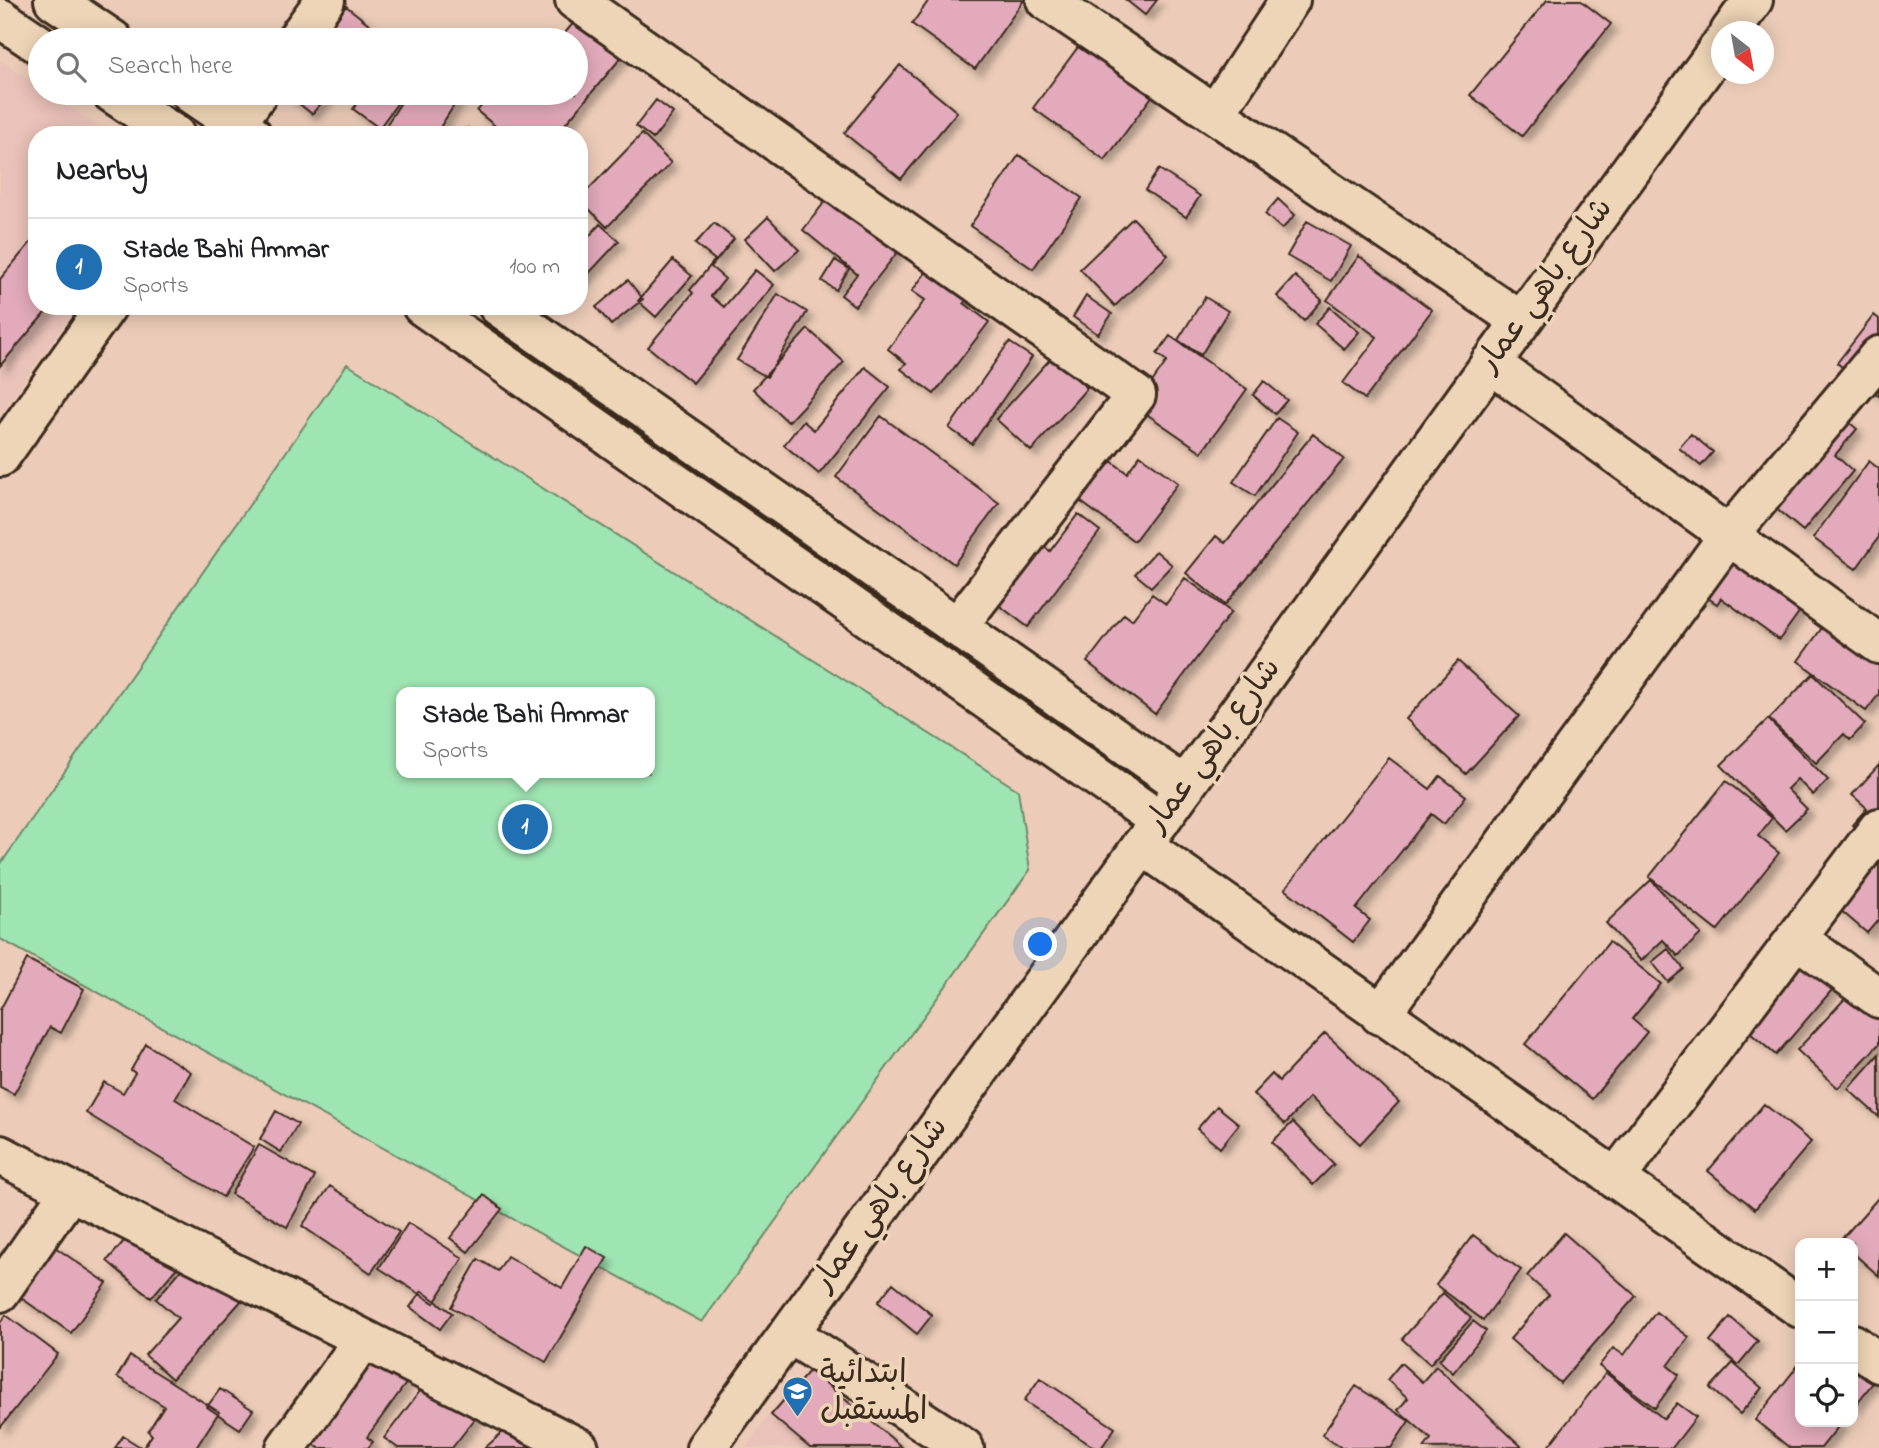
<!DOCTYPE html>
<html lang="en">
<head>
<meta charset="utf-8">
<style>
  body { margin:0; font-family:"Indie Flower","Playpen Sans Arabic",sans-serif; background:#f6f6f6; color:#202124 }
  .controls { position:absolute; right:21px; bottom:21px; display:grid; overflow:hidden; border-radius:14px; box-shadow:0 4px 18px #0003 }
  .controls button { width:63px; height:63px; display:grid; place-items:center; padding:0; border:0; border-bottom:2px solid #e0e0e0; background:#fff; color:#202124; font:35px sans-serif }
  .compass { position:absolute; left:1711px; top:21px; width:63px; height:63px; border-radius:50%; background:#fff; box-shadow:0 4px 18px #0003; rotate:149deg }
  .you { position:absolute; left:1041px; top:945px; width:24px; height:24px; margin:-18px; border:5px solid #fff; border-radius:50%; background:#1a73e8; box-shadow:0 0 0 10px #1a73e833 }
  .badge { display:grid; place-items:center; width:46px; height:46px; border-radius:50%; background:#1f6fb2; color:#fff; font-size:23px; font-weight:700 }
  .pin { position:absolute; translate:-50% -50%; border:4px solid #fff; box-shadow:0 2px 7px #0006 }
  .popup { position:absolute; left:396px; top:687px; width:259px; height:91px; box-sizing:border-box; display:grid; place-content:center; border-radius:14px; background:#fff; filter:drop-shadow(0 2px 5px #0005); font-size:23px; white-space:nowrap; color:#757577 }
  .popup b { font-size:26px; color:#202124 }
  .popup::after { content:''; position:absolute; left:50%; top:100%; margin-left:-14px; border:14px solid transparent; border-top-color:#fff }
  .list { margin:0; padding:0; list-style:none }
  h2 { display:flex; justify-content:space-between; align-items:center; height:91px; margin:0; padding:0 28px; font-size:30px }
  h2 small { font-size:23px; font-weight:400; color:#757577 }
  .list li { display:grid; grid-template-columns:46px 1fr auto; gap:21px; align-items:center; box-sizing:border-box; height:98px; padding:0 28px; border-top:2px solid #e0e0e0 }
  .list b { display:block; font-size:26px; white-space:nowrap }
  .list p { margin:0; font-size:23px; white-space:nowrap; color:#757577 }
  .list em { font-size:23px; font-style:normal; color:#757577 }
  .icon { flex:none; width:38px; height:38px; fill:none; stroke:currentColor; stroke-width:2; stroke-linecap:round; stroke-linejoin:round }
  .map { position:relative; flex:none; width:1879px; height:1448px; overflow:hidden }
  .search { position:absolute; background:#fff; box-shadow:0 4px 18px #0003; left:28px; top:28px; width:560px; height:77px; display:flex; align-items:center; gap:18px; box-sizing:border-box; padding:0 24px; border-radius:38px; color:#757577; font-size:26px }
  .panel { position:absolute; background:#fff; box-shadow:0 4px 18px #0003; left:28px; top:126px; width:560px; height:189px; border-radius:28px }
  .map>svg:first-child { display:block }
  .built { fill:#e9c2b9 }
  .green { fill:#9fe5b2; stroke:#6d8868; stroke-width:2; fill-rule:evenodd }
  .building { fill:#e2aabb; stroke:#3b2a1e; stroke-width:2; filter:url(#shadow) }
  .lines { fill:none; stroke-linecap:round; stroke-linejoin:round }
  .street-casing { stroke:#3b2a1e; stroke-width:44 }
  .secondary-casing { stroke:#3b2a1e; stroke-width:44 }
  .street { stroke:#efd5b7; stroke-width:38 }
  .secondary { stroke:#efd5b7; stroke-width:38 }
  .labels { text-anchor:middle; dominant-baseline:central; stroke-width:7; stroke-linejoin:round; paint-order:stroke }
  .street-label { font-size:32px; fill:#3b2a1e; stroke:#efd5b7 }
  .poi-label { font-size:32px; fill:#3b2a1e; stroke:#efd5b7; text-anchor:start }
</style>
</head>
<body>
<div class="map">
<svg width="1879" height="1448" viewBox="0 0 1879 1448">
  <defs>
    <filter id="shadow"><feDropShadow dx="6" dy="6" stdDeviation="3.5" flood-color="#0004"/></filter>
  </defs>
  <rect width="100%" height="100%" fill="#ecccb8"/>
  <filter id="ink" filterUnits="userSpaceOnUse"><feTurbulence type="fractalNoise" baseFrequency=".0143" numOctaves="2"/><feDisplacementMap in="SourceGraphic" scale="14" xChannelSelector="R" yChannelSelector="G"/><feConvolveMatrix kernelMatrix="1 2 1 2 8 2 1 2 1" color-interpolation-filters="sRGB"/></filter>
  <g filter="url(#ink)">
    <path class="built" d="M0,60L40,87V93H49L112,135H37V306H77L0,415Z
      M787,1389L867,1448H746Z"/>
    <path class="green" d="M347,364L1018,790L1030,870L702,1322L0,939V865ZM401,692H649V773H401Z"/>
    <path class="building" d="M929,0H1024L975,69L912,24Z
      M1126,0H1157L1145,15Z
      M1547,0H1580L1611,24L1522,136L1470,95Z
      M591,2L636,40L556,135H497L500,130L477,111L492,93H576V40H559Z
      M346,6L379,32L372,40H319Z
      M1084,39L1156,91L1105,160L1033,108Z
      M900,65L957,112L901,179L844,133Z
      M286,93H330L312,114Z
      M365,93H405L379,128L353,109Z
      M407,93H462L435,135H386L382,132Z
      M656,100L673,113L653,139L636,126Z
      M468,128L474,135H460Z
      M642,134L671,163L607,227L579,199Z
      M1019,155L1082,198L1033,269L970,226Z
      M1159,169L1200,196L1186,217L1145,190Z
      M837,186L907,240L855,306L841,295L857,274L803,230Z
      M1278,199L1295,215L1282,229L1265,214Z
      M768,217L799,250L775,271L745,239Z
      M1133,218L1168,255L1115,306L1080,269Z
      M1307,221L1351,246L1331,281L1287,256Z
      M714,223L734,239L711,267L725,279L711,296L724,307L755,270L774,285L693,383L648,347L693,293L690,290L715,260L695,244Z
      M600,224L619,241L579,284V239L583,243Z
      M37,235V306H51L0,366V279Z
      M1359,256L1432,310L1365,399L1343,383L1377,337L1327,300Z
      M936,259L975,289L964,303L989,322L934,394L901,369L906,363L888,349L925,300L912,291Z
      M673,260L692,276L656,317L638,301Z
      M835,260L849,269L836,290L822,281Z
      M1295,276L1322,300L1304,321L1277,296Z
      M628,280L643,299L611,325L596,307Z
      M778,294L807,312L767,377L737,360Z
      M1086,296L1112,314L1098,334L1073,317Z
      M1205,297L1228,311L1201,355L1178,340Z
      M1330,307L1359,332L1344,349L1315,324Z
      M1874,315L1879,319V396L1837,363Z
      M808,329L844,362L788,422L753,389Z
      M1170,336L1247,389L1202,452L1135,406L1167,361L1157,354Z
      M1009,342L1032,357L972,444L949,428Z
      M1052,357L1087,388L1031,451L996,419Z
      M865,367L890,387L819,474L784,445L803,421L814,430Z
      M1264,381L1287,400L1275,414L1253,395Z
      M1829,405L1857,429L1835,455L1853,471L1803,531L1756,492Z
      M881,416L999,503L954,564L836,477Z
      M1277,418L1298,432L1255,496L1233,482Z
      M1313,434L1344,459L1225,605L1186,573L1216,536L1225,543Z
      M1691,434L1713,452L1701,466L1679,448Z
      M1140,455L1178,483L1134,541L1061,487L1106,457L1127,473Z
      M1869,461L1879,469V537L1856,569L1813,538Z
      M1078,514L1100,531L1028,627L984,594L1028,535L1050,551Z
      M1742,549L1810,597L1779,640L1721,598L1717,604L1690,586Z
      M1156,551L1172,565L1151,587L1135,574Z
      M1185,578L1231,612L1155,714L1087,662L1124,614L1132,620L1152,594L1166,604Z
      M1832,614L1879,649V694L1866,711L1798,661Z
      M1458,661L1519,716L1466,774L1406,719Z
      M1813,674L1865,724L1850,740L1844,734L1816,763L1769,719Z
      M1768,719L1828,780L1813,795L1797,779L1787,789L1807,809L1785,830L1721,765Z
      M1389,758L1430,789L1440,776L1466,796L1444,824L1431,814L1356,909L1370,920L1353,942L1285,889Z
      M1879,765V919L1867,933L1825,897L1872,843L1852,825L1867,808L1852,795Z
      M1726,781L1772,818L1758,836L1779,853L1717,931L1649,877Z
      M1651,880L1701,934L1678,956L1663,940L1641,961L1606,923Z
      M1787,939L1838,983L1776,1055L1724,1011Z
      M1609,942L1661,984L1632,1019L1647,1032L1592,1099L1525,1044Z
      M1668,949L1684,969L1668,982L1652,962Z
      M27,959L84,989L61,1033L50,1027L14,1094L0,1087V1010Z
      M1853,990L1879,1014V1044L1838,1088L1797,1050Z
      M1325,1033L1399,1102L1360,1144L1310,1097L1285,1124L1253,1094L1272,1074L1279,1081Z
      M146,1044L191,1072L175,1099L254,1147L223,1197L86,1113L104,1082L123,1093L135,1073L131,1070Z
      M1879,1054V1117L1848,1089Z
      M1764,1104L1811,1142L1755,1209L1708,1171Z
      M1217,1106L1239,1124L1220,1148L1197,1129Z
      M276,1111L298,1124L281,1152L260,1139Z
      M1293,1122L1334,1164L1313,1185L1272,1142Z
      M259,1145L315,1177L287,1227L231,1194Z
      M330,1186L399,1232L371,1273L302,1226Z
      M484,1195L502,1209L468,1252L450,1238Z
      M1879,1197V1276L1853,1253V1243L1839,1242Z
      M141,1221L185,1258L151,1298L107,1261Z
      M408,1223L463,1258L434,1303L379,1268Z
      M1564,1233L1636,1296L1560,1383L1510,1339L1549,1295L1527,1276Z
      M1473,1235L1521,1270L1483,1320L1436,1285Z
      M52,1245L107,1283L71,1333L17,1295Z
      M586,1246L607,1258L546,1362L451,1307L478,1259L498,1271L507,1256L562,1288Z
      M192,1257L242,1300L172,1379L145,1355L178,1318L156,1299Z
      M893,1283L932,1315L917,1334L878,1302Z
      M422,1291L452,1313L440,1329L410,1307Z
      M1443,1293L1471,1318L1430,1364L1402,1339Z
      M1656,1312L1689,1337L1668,1366L1679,1375L1655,1408L1599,1366L1613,1348L1624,1355Z
      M6,1315L58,1354L0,1428V1323Z
      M1730,1317L1758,1341L1738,1365L1710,1341Z
      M1473,1321L1486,1331L1453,1373L1439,1360Z
      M366,1352L407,1382L367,1437L373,1442L368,1448H319L293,1429Z
      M1853,1354L1879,1375L1853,1408Z
      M130,1356L219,1412L196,1448H143L152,1435L148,1431L164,1406L117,1377Z
      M1401,1363L1422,1382L1436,1366L1522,1447L1424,1448L1431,1439L1398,1410L1408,1398L1387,1380Z
      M1733,1363L1762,1388L1740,1414L1710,1388Z
      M1800,1363V1422H1842L1821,1448H1790L1755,1420Z
      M437,1369L485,1406L452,1448H398L384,1438Z
      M810,1370L903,1448H810L771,1415Z
      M1606,1373L1664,1419L1677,1403L1696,1417L1672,1448H1547Z
      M1040,1378L1115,1428L1101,1448H1095L1024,1401Z
      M1356,1386L1409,1421L1391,1448H1342L1322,1435Z
      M220,1389L253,1410L240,1429L207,1407Z
      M516,1420L542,1448H485Z
      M123,1436L142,1448H115Z"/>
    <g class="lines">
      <defs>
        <path id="street" d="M54,0L113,40
          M575,0L1136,395L957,627
          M1046,0L1521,321
          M0,18L40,45
          M296,40L325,0
          M112,93L175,135
          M190,93L252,135
          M1215,114L1290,0
          M228,135L258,93
          M422,306L1160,821
          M498,306L1185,786
          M1490,363L1879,644
          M0,457L107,306
          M1142,845L1800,1308
          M1796,938L1879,998
          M1380,1015L1729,535L1879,356
          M0,1155L579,1448
          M1615,1179L1879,828
          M0,1292L70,1191
          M789,1333L964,1448
          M1853,1344L1879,1363
          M286,1448L364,1339"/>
        <path id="secondary" d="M1730,32L1753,0
          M706,1448L1722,44"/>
      </defs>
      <use href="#street" class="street-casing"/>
      <use href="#secondary" class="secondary-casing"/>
      <use href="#street" class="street"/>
      <use href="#secondary" class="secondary"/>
    </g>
  </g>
  <defs>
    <symbol id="school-pin" viewBox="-11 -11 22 30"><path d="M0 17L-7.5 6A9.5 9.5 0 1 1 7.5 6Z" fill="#1f6fb2" stroke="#efd5b7"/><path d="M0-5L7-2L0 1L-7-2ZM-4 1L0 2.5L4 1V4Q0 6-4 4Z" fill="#fff"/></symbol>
  </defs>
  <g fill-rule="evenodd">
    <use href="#school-pin" x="780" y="1374" width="35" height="47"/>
  </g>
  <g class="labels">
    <g class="street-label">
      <text transform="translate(1546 286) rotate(-54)">شارع باهي عمار</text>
      <text transform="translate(1214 746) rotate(-54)">شارع باهي عمار</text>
      <text transform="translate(881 1205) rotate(-54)">شارع باهي عمار</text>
    </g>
    <g class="poi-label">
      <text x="820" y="1374">ابتدائية<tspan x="820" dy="37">المستقبل</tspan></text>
    </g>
  </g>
</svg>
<div class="controls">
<button>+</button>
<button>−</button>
<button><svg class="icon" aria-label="locate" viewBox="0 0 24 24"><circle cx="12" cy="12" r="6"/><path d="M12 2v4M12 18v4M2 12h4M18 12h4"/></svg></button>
</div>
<svg class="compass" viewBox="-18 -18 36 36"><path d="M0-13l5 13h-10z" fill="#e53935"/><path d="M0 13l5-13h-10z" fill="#757577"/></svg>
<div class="you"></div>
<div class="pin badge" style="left:525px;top:827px">1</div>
<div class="popup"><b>Stade Bahi Ammar</b>Sports</div>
<div class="search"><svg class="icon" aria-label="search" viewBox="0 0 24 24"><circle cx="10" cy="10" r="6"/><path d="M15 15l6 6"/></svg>Search here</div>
<section class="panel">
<h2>Nearby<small></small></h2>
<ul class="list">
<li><span class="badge">1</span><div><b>Stade Bahi Ammar</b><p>Sports</p></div><em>100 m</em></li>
</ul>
</section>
</div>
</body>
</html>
